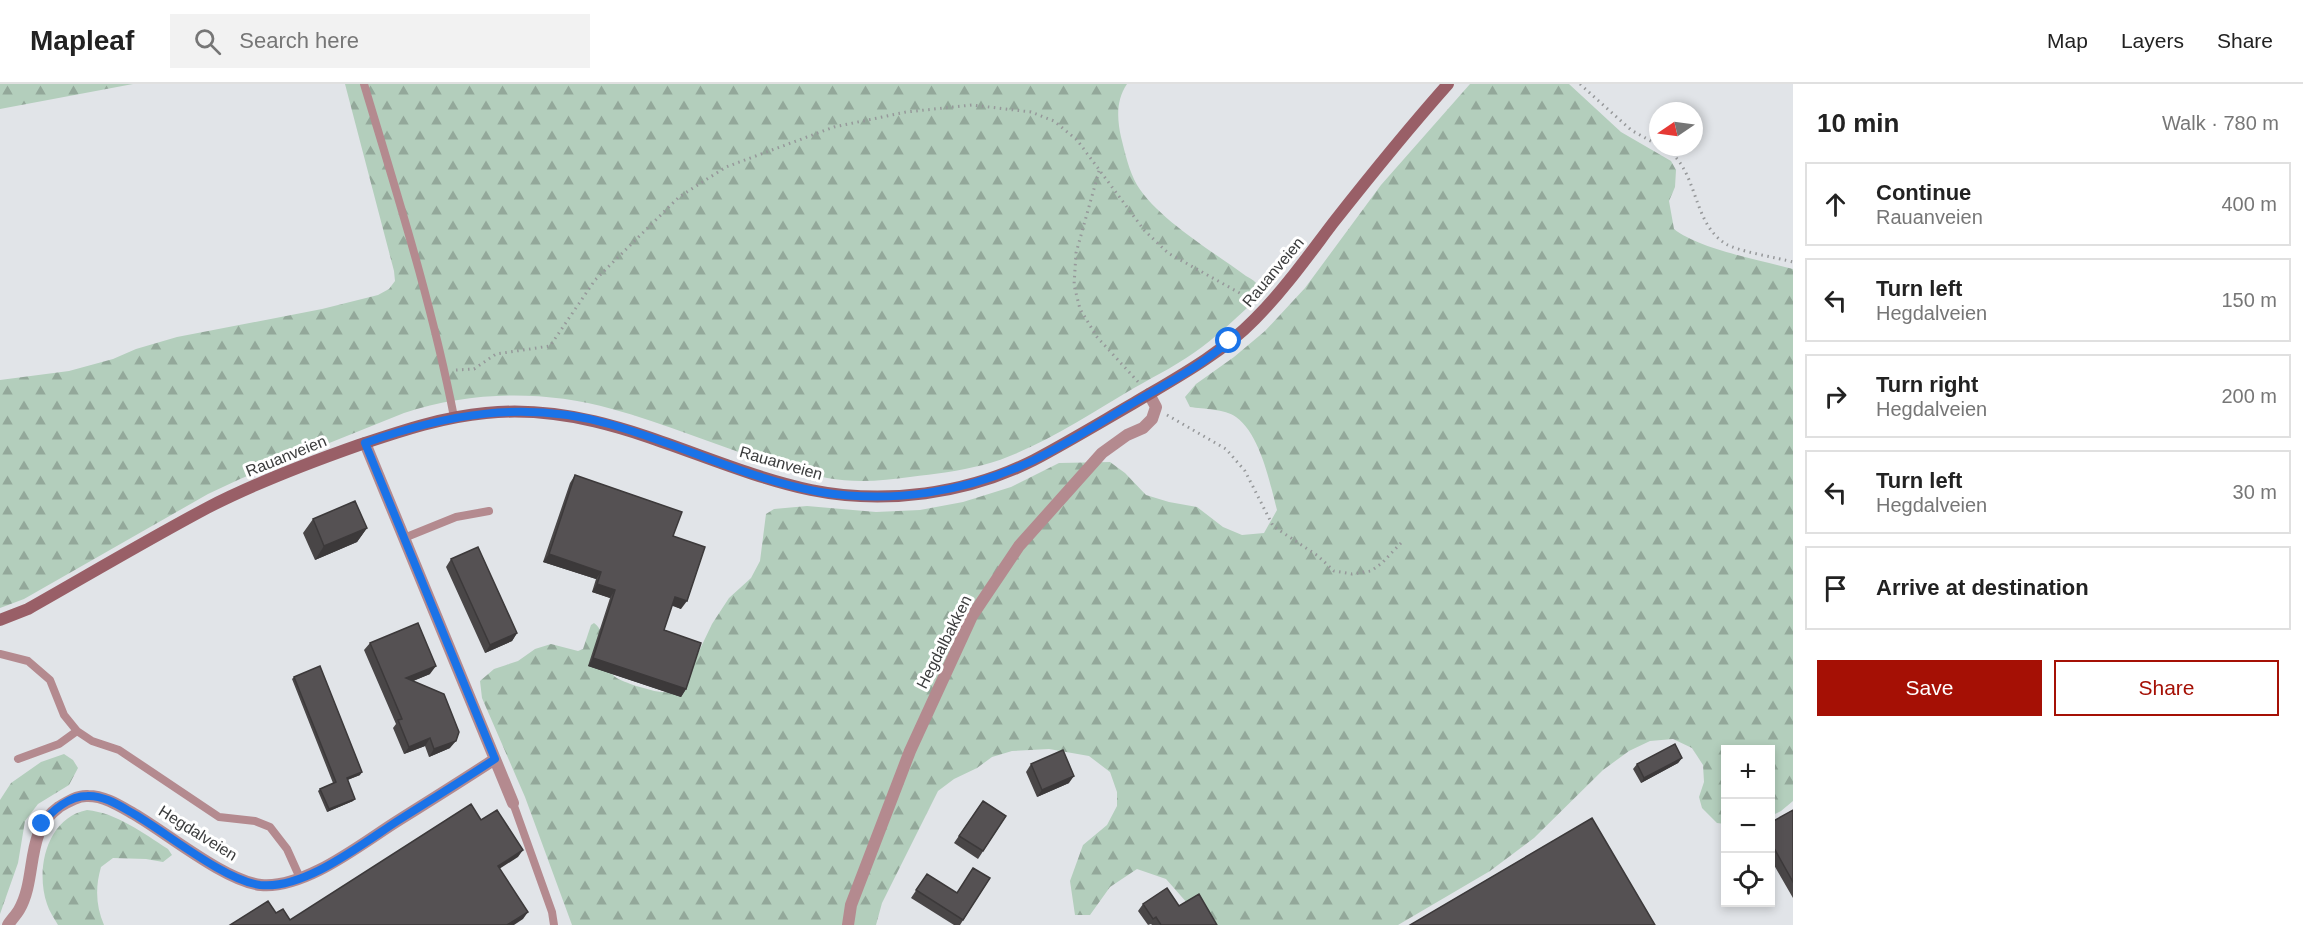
<!DOCTYPE html>
<html lang="en">
<head>
<meta charset="utf-8">
<style>
  body { margin:0; font-family:Helvetica,sans-serif; background:#f2f2f2; color:#222 }
  .controls { position:absolute; right:18px; bottom:18px; display:grid; overflow:hidden; border-radius:0px; box-shadow:0 3px 9px #0003 }
  .controls button { width:54px; height:54px; display:grid; place-items:center; padding:0; border:0; border-bottom:2px solid #e0e0e0; background:#fff; color:#222; font:30px sans-serif }
  .compass { position:absolute; left:1649px; top:18px; width:54px; height:54px; border-radius:50%; background:#fff; box-shadow:0 3px 9px #0003; rotate:257deg }
  .stop { position:absolute; width:18px; height:18px; margin:-14px; border:4px solid #1a73e8; border-radius:50%; background:#fff }
  .stop.end { background:#1a73e8; border-color:#fff; box-shadow:0 2px 6px #0008 }
  .list { margin:0; padding:0; list-style:none }
  h2 { display:flex; justify-content:space-between; align-items:center; height:78px; margin:0; padding:0 24px; font-size:26px }
  h2 small { font-size:20px; font-weight:400; color:#767676 }
  .list li { display:grid; grid-template-columns:39px 1fr auto; gap:18px; align-items:center; box-sizing:border-box; height:84px; margin:0 12px 12px; padding:0 12px; border:2px solid #e0e0e0; border-radius:0px }
  .list b { display:block; font-size:22px; white-space:nowrap }
  .list p { margin:0; font-size:20px; white-space:nowrap; color:#767676 }
  .list em { font-size:20px; font-style:normal; color:#767676 }
  .actions { display:flex; gap:12px; padding:18px 24px }
  .actions a { flex:1; padding:14px 0; border:2px solid #a51005; border-radius:0px; text-align:center; font-size:21px; color:#a51005 }
  .actions .main { background:#a51005; color:#fff }
  .icon { flex:none; width:33px; height:33px; fill:none; stroke:currentColor; stroke-width:2; stroke-linecap:round; stroke-linejoin:round }
  .map { position:relative; flex:none; width:1793px; height:841px; overflow:hidden }
  header { display:flex; align-items:center; gap:36px; box-sizing:border-box; height:84px; padding:0 30px; background:#fff; border-bottom:2px solid #e0e0e0 }
  header strong { font-size:28px }
  nav { display:flex; gap:33px; margin-inline-start:auto; font-size:21px }
  .search { width:420px; height:54px; background:#f2f2f2; display:flex; align-items:center; gap:15px; box-sizing:border-box; padding:0 21px; border-radius:0px; color:#767676; font-size:22px }
  main { display:flex }
  aside { flex:1; background:#fff }
  .map>svg:first-child { display:block }
  .forest { fill:url(#forest-firs) }
  .lines { fill:none; stroke-linecap:round; stroke-linejoin:round }
  .path { stroke:#96989a; stroke-width:3; stroke-dasharray:1.5 4.5; stroke-linecap:butt }
  .lane { stroke:#b48a8f; stroke-width:8 }
  .street { stroke:#b48a8f; stroke-width:12 }
  .secondary { stroke:#995f67; stroke-width:12 }
  .wall { fill:#494647 }
  .shaded-wall { fill:#3c393a }
  .building { fill:#555153; stroke:#3c393a; stroke-width:1.5 }
  .route { stroke:#1a73e8; stroke-width:8 }
  .labels { text-anchor:middle; dominant-baseline:central; stroke-width:6; stroke-linejoin:round; paint-order:stroke }
  .street-label { font-size:16px; fill:#3b3c3d; stroke:#fff }
</style>
</head>
<body>
<header>
<strong>Mapleaf</strong>
<div class="search"><svg class="icon" aria-label="search" viewBox="0 0 24 24"><circle cx="10" cy="10" r="6"/><path d="M15 15l6 6"/></svg>Search here</div>
<nav><a>Map</a><a>Layers</a><a>Share</a></nav>
</header>
<main>
<div class="map">
<svg width="1793" height="841" viewBox="0 0 1793 841">
  <defs>
    <pattern id="forest-firs" width="22" height="20" patternUnits="userSpaceOnUse" patternTransform="scale(1.5)"><rect width="22" height="20" fill="#b3cebc"/><path d="M5 1l3.5 6h-7zM16 11l3.5 6h-7z" fill="#93a89a"/></pattern>
  </defs>
  <rect width="100%" height="100%" fill="#e1e4e8"/>
  <path class="forest" d="M0,0H133L0,25Z
    M345,0H1127C1116,16 1117,35 1121,53C1125,69 1129,87 1137,101C1158,135 1212,167 1246,192C1256,197 1263,203 1257,215C1239,231 1221,249 1202,263C1181,279 1157,291 1134,304C1088,331 1035,367 983,381C959,387 935,390 910,393C883,397 854,399 827,394C753,378 685,345 612,325C544,306 471,307 404,329L240,395L208,410L24,515L0,524V296L69,287L113,275L136,265L177,253L322,225L378,211L389,205L395,197L394,187Z
    M1470,0H1569L1621,48L1671,77L1676,86L1675,103L1669,117L1674,145C1699,165 1760,176 1793,185V717L1781,727L1771,732L1770,666H1726L1725,740L1717,739L1702,724L1699,713L1704,698L1703,681L1692,664L1673,655L1650,657L1629,667L1603,686L1534,754L1490,787L1398,841H1199L1188,820L1166,795L1137,785L1110,803L1090,831H1075L1070,797L1083,761L1107,741L1117,722V708L1110,688L1089,672L1049,665L1012,667L992,673L977,684L954,695L938,707L882,819L876,841H572L525,713L482,614L480,597L494,585L518,577L535,565L551,560L578,567L583,565L591,541L594,539C610,550 600,579 614,592C620,597 629,599 636,602C648,605 657,609 669,608L690,586L712,540L729,514L751,494L760,477L766,430L774,425L807,422L876,428L920,426L963,418L1011,403L1059,379L1110,378L1125,389L1146,411L1169,418L1197,423L1223,443L1242,451L1264,449L1277,426C1270,399 1260,350 1236,333C1225,325 1203,325 1190,323L1185,313L1196,300L1234,273L1265,247L1305,204L1381,101Z
    M64,670L73,676L78,684L69,701L38,720L25,737L18,779L0,830V716L11,699L41,678Z
    M87,726C117,729 143,749 168,765L172,771L163,778L146,775L113,774L101,783C95,804 96,822 104,841H58C54,834 49,827 47,820C35,785 47,734 87,726Z"/>
  <g class="lines">
    <path class="path" d="M1580,0L1631,46L1658,61
      M1662,63C1699,81 1690,138 1726,160C1737,167 1778,174 1793,178
      M1099,87L1076,169L1074,201L1080,225L1097,253L1140,300
      M456,286L474,285L496,270L550,262L595,196L679,113L726,83L834,43L906,28L972,21L1031,28L1054,37L1077,56L1144,146L1168,169L1254,217
      M1167,331L1226,365L1245,387L1273,442L1318,472L1334,487L1352,490L1371,487L1382,479L1401,459"/>
    <path class="lane" d="M364,0C397,110 432,220 454,333
      M404,454L456,433L489,427
      M0,570L28,577L50,596L64,631L77,647L92,657L119,666L219,733L255,737L270,743L287,765L300,794
      M18,675L59,660L77,647
      M513,719L552,828L554,841"/>
    <path class="street" d="M365,359L513,719
      M8,841C11,836 16,831 19,826C38,793 24,748 59,723C67,718 78,711 88,712C105,712 120,722 134,730C167,749 225,797 261,801C306,805 362,759 399,736C431,716 463,696 495,675
      M848,841L851,821L910,667L972,532L1019,462L1102,369L1127,351L1143,344L1152,335L1156,323L1149,310"/>
    <path class="secondary" d="M0,536L28,525C88,491 147,456 207,424C255,399 308,379 359,361C401,347 442,333 486,329C605,317 699,382 811,406C885,421 967,410 1034,376C1068,358 1101,338 1134,319C1176,294 1221,270 1255,235C1284,206 1308,172 1333,139C1370,92 1408,45 1448,0"/>
  </g>
  <path class="wall" d="M575,391L673,452L681,525L672,521L664,546L686,605L681,613L588,582L610,514L592,508L596,495L543,478L570,399Z
    M313,435L367,444L357,458L315,476L303,449Z
    M451,475L517,549L512,557L485,569L446,483Z
    M370,559L430,590L413,597L450,664L429,673L425,662L404,670L393,644L396,640L364,566Z
    M294,593L360,691L347,696L353,717L327,728L318,707L320,705L333,699L292,595Z
    M1682,674L1678,679L1641,699L1633,685L1637,680Z
    M1031,680L1069,699L1037,713L1026,688Z
    M983,717L1006,732L978,775L954,759Z
    M1793,726V814L1770,774V739Z
    M927,790L957,809L990,794L960,841H954L911,814Z
    M1143,820L1179,822L1217,841H1152L1151,840L1148,841L1138,827Z"/>
  <path class="shaded-wall" d="M367,444L357,458L315,476L324,462Z
    M549,470L601,488L596,495L543,478Z
    M597,500L615,506L610,514L592,508Z
    M675,513L687,517L681,525L670,521Z
    M517,549L512,557L485,569L490,561Z
    M593,574L686,605L681,613L588,582Z
    M436,582L430,590L401,602L406,594Z
    M430,654L425,662L404,670L409,663Z
    M456,657L450,664L429,673L434,665Z
    M1682,674L1678,679L1641,699L1644,694Z
    M362,688L360,691L345,697L347,694Z
    M1074,692L1069,699L1037,713L1042,706Z
    M355,715L353,717L327,728L329,725Z
    M523,766L518,773L493,789L498,782Z
    M528,828L523,835L514,841H507Z"/>
  <path class="building" d="M575,391L682,428L673,452L705,463L687,517L675,513L664,546L701,559L686,605L593,574L615,506L597,500L601,488L549,470Z
    M355,417L367,444L324,462L313,435Z
    M478,463L517,549L490,561L451,475Z
    M418,539L436,582L406,594L444,610L459,648L456,657L434,665L430,654L409,663L398,636L402,635L370,559Z
    M320,582L362,688L347,694L355,715L329,725L320,705L336,698L294,593Z
    M1675,660L1682,674L1644,694L1637,680Z
    M1063,666L1074,692L1042,706L1031,680Z
    M983,717L1006,732L983,767L959,752Z
    M471,720L481,736L497,726L523,766L498,782L528,828L507,841H230L268,817L276,829L283,825L290,836Z
    M1793,726V798L1770,757V739Z
    M1592,734L1655,841H1410Z
    M973,784L990,794L963,836L916,806L927,790L957,809Z
    M1167,804L1179,822L1199,810L1217,841H1161L1156,833L1153,835L1143,820Z"/>
  <g class="lines">
    <path class="route" d="M42,740C52,726 70,712 87,712C104,711 120,722 134,730C167,749 224,796 260,801C305,806 363,759 399,736C431,716 463,696 495,675L365,359C447,330 524,316 609,340C680,360 747,395 820,408C892,420 966,408 1032,377C1065,361 1097,341 1128,322C1162,302 1199,284 1229,257"/>
  </g>
  <g class="labels">
    <g class="street-label">
      <text transform="translate(1273 188) rotate(-50)">Rauanveien</text>
      <text transform="translate(286 372) rotate(-22)">Rauanveien</text>
      <text transform="translate(781 379) rotate(16)">Rauanveien</text>
      <text transform="translate(944 558) rotate(-63)">Hegdalbakken</text>
      <text transform="translate(198 749) rotate(32)">Hegdalveien</text>
    </g>
  </g>
</svg>
<div class="controls">
<button>+</button>
<button>−</button>
<button><svg class="icon" aria-label="locate" viewBox="0 0 24 24"><circle cx="12" cy="12" r="6"/><path d="M12 2v4M12 18v4M2 12h4M18 12h4"/></svg></button>
</div>
<svg class="compass" viewBox="-18 -18 36 36"><path d="M0-13l5 13h-10z" fill="#e53935"/><path d="M0 13l5-13h-10z" fill="#767676"/></svg>
<div class="stop" style="left:1229px;top:257px"></div>
<div class="stop end" style="left:42px;top:740px"></div>
</div>
<aside>
<h2>10 min<small>Walk · 780 m</small></h2>
<ul class="list">
<li><svg class="icon" aria-label="ahead" viewBox="0 0 24 24"><path d="M12 20V5M6 11l6-6 6 6"/></svg><div><b>Continue</b><p>Rauanveien</p></div><em>400 m</em></li>
<li><svg class="icon" aria-label="left" viewBox="0 0 24 24"><path d="M17 20v-9H6M10 6l-5 5 5 5"/></svg><div><b>Turn left</b><p>Hegdalveien</p></div><em>150 m</em></li>
<li><svg class="icon" aria-label="right" viewBox="0 0 24 24"><path d="M7 20v-9h11M14 6l5 5-5 5"/></svg><div><b>Turn right</b><p>Hegdalveien</p></div><em>200 m</em></li>
<li><svg class="icon" aria-label="left" viewBox="0 0 24 24"><path d="M17 20v-9H6M10 6l-5 5 5 5"/></svg><div><b>Turn left</b><p>Hegdalveien</p></div><em>30 m</em></li>
<li><svg class="icon" aria-label="arrive" viewBox="0 0 24 24"><path d="M6 21V4h12l-3 4 3 4H6"/></svg><div><b>Arrive at destination</b></div></li>
</ul>
<div class="actions"><a class="main">Save</a><a>Share</a></div>
</aside>
</main>
</body>
</html>
